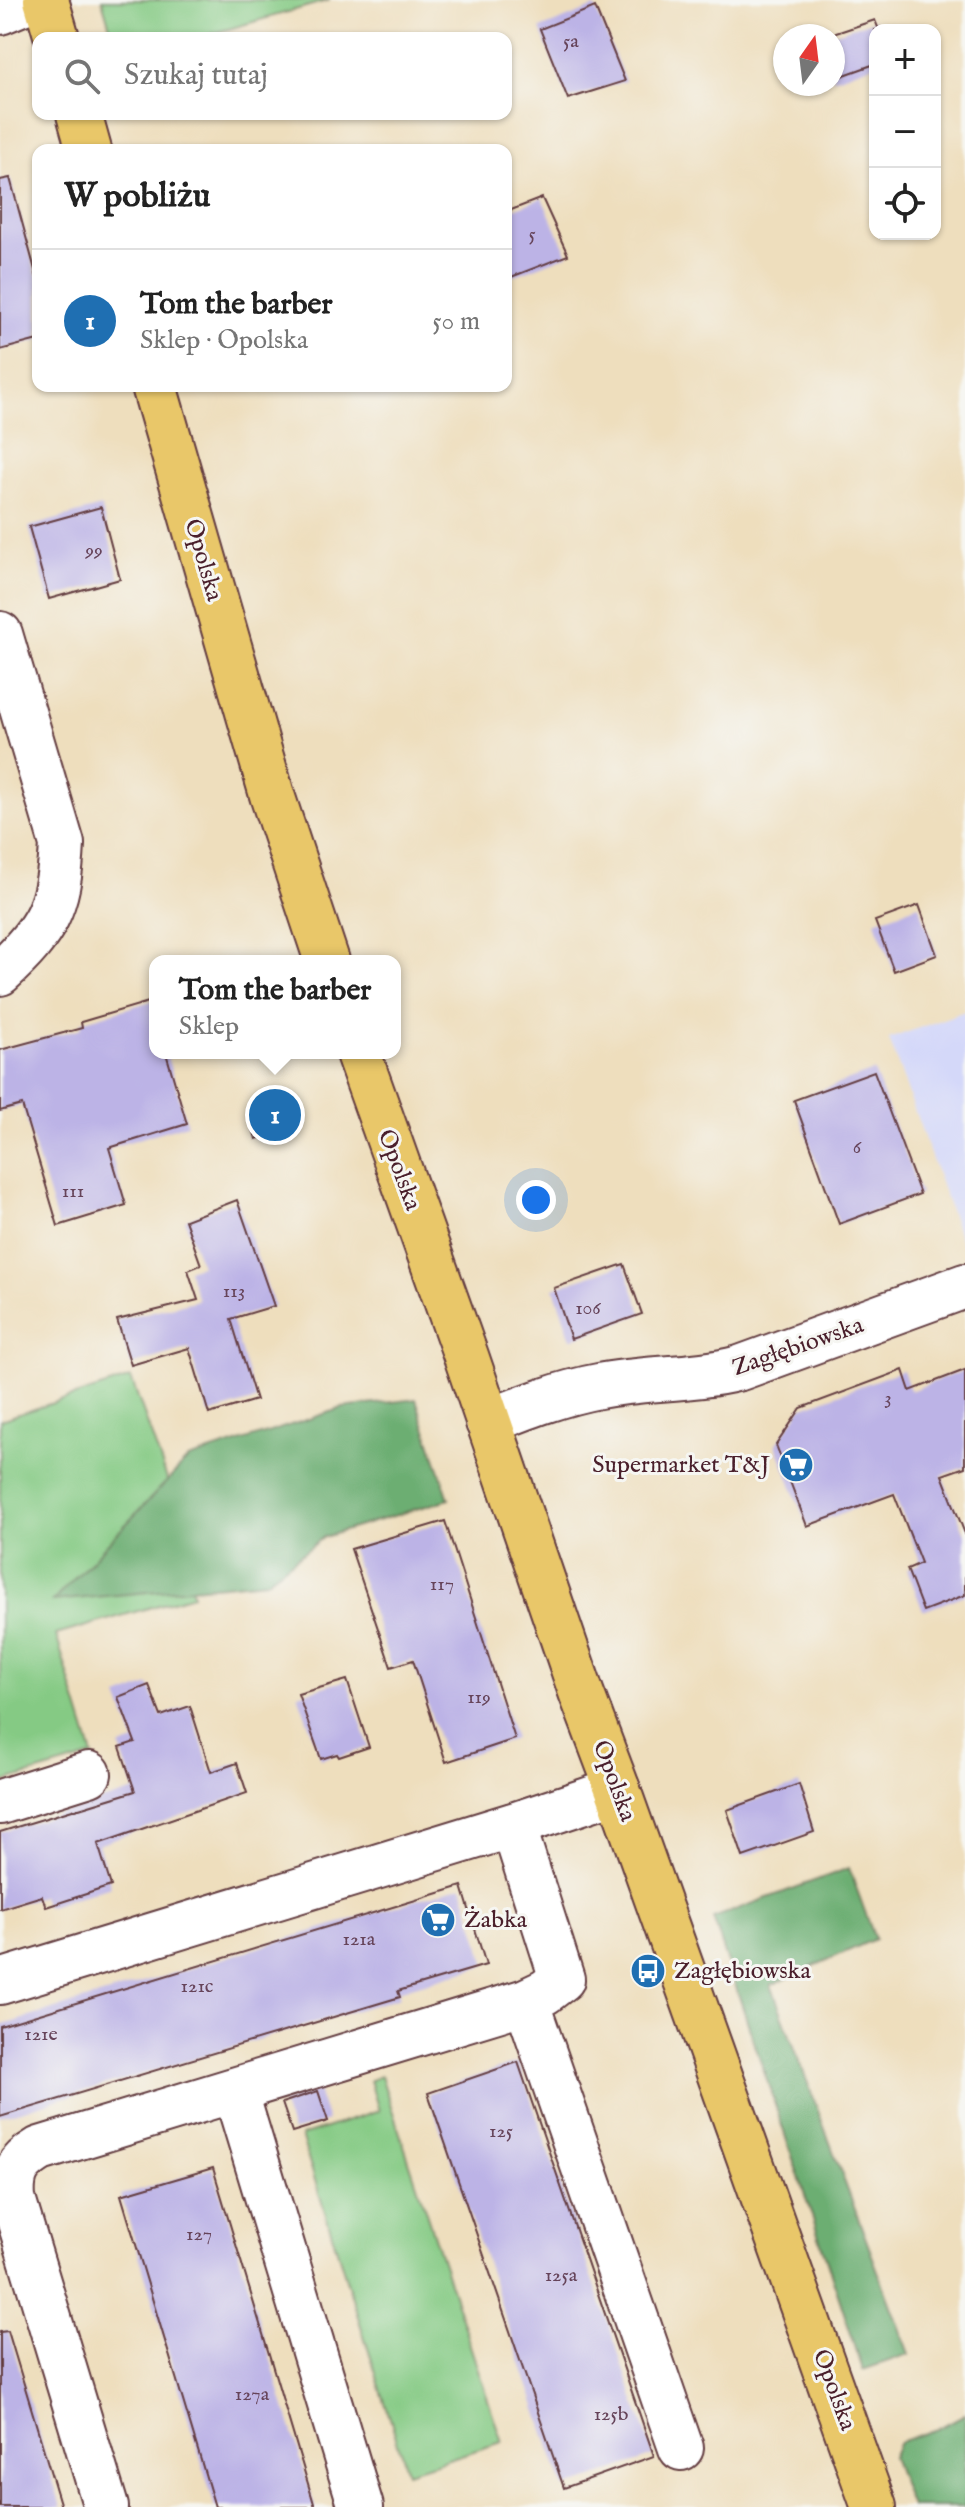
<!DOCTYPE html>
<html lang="pl">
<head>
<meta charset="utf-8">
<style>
  body { margin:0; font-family:"IM FELL English",serif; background:#f2f2f2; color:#222 }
  .controls { position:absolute; right:24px; top:24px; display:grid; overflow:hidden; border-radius:16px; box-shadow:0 2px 6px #0004 }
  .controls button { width:72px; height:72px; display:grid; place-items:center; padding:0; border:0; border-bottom:2px solid #e0e0e0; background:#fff; color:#222; font:40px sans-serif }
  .compass { position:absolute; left:773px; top:24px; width:72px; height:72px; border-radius:50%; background:#fff; box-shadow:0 2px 6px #0004; rotate:14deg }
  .you { position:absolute; left:536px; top:1200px; width:28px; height:28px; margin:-20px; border:6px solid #fff; border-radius:50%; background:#1a73e8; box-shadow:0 0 0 12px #1a73e833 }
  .badge { display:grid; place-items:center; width:52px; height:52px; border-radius:50%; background:#1f6fb2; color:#fff; font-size:26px; font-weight:700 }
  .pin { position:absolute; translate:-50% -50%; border:4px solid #fff; box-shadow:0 2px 8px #0006 }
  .popup { position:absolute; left:149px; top:955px; width:252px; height:104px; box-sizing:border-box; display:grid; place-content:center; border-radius:16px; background:#fff; filter:drop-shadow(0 2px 6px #0005); font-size:26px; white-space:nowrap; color:#767676 }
  .popup b { font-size:30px; color:#222 }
  .popup::after { content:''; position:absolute; left:50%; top:100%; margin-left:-16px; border:16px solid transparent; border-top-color:#fff }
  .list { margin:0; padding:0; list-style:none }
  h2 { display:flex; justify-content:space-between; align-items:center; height:104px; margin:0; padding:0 32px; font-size:34px }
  h2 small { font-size:26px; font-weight:400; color:#767676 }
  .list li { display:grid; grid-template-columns:52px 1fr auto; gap:24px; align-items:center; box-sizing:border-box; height:144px; padding:0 32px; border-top:2px solid #e0e0e0 }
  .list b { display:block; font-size:30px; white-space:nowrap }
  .list p { margin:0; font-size:26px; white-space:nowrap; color:#767676 }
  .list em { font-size:26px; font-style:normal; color:#767676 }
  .icon { flex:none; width:44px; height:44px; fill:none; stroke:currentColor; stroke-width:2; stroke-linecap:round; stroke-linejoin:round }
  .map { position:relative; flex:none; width:965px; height:2507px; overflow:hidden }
  .search { position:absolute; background:#fff; box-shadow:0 2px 6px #0004; left:32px; top:32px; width:480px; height:88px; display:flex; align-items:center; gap:20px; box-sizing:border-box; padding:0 28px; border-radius:16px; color:#767676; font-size:30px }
  .panel { position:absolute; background:#fff; box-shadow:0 2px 6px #0004; left:32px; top:144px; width:480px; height:248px; border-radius:16px }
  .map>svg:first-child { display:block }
  .built { fill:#d4d8f9 }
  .green { fill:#85ca84; stroke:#687458; stroke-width:2 }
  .forest { fill:#6cae72; stroke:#5b664e; stroke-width:2 }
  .building { fill:#bcb3e6 }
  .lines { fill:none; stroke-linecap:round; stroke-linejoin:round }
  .street-casing { stroke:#633c41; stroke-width:48 }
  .primary-casing { stroke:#633c41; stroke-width:48 }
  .street { stroke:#fff; stroke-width:44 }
  .primary { stroke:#e9c769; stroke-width:44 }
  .labels { text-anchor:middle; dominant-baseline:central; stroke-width:6; stroke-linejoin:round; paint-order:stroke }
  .number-label { font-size:20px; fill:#66445a }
  .street-label { font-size:24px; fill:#4a1f2b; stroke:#f6f6f2 }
  .poi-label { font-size:24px; fill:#4a1f2b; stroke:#f6f6f2; text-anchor:start }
</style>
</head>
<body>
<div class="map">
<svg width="965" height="2507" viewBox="0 0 965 2507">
  <rect width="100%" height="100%" fill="#f6f6f2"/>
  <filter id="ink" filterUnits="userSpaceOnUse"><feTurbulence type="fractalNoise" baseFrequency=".0125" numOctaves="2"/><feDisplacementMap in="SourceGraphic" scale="16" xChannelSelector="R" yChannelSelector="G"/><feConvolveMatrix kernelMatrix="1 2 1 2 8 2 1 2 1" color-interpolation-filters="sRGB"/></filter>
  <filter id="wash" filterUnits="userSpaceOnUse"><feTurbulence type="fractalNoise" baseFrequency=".006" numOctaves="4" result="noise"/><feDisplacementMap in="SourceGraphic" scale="32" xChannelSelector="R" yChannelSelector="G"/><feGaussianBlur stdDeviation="1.8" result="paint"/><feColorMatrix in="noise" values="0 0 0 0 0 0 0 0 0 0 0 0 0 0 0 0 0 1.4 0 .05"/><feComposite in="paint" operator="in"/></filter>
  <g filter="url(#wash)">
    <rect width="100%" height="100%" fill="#eedebd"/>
    <path class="built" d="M965,1011V1252L889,1039Z"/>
    <path class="green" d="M102,0H330L197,38H113Z
      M131,1378L166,1476L193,1595L56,1635L93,1756L0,1783V1420Z
      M381,2076L502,2442L407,2472L301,2136L379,2111L370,2080Z"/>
    <path class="forest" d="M416,1399L449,1499L324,1537L266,1581L53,1601L188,1459L342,1408Z
      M849,1868L875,1939L771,1985L909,2354L863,2370L713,1918Z
      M965,2414V2507H911L892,2457L899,2442L937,2429Z"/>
    <g id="blocks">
      <path class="building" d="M595,7L625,81L568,99L540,29Z
        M875,20L879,30H875V64L833,79V34Z
        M10,178L38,281V340L0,350V180Z
        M542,198L568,255L506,279V212Z
        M101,507L120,579L49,599L29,527Z
        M919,905L937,955L894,971L875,921Z
        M155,1000V1053H166L187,1124L109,1148L126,1205L58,1226L22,1105L0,1111V1050L82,1028L81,1022Z
        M874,1071L920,1194L839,1224L794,1100Z
        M291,1096L300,1125L256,1139L248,1109Z
        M237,1200L274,1306L231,1319L256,1400L209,1414L189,1348L131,1365L117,1320L198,1300L188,1270L201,1265L185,1220Z
        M624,1264L642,1314L571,1339L554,1288Z
        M903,1370L910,1391L965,1370V1467L942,1475L965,1534V1595L923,1611L907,1569L921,1563L894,1494L807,1526L776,1445L801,1408Z
        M445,1521L515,1739L446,1762L413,1660L391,1667L351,1549Z
        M347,1680L369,1747L339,1757L337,1754L321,1759L298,1694Z
        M149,1685L161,1716L190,1706L211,1772L237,1763L247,1793L98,1844L111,1886L46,1907L42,1896L0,1909V1832L135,1791L120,1747L135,1742L118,1697Z
        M799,1784L814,1832L743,1857L727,1810Z
        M462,1886L486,1965L398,1991L400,1997L0,2117V2026Z
        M518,2062L654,2456L564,2488L428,2093Z
        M318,2091L328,2121L292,2132L282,2103Z
        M213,2168L315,2507H215L121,2195Z
        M8,2331L61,2507H0V2332Z"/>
    </g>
  </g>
  <g filter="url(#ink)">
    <use href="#blocks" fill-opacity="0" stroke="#633c41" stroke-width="2"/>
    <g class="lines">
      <defs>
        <path id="street" d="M0,12L29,0
          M0,634L62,844C59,907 46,931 0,973
          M488,1422C525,1407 561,1393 599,1386C646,1377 694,1380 740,1368L965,1286
          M0,1802L89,1774
          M0,1982L513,1825L618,1790
          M526,2001L681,2448
          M235,2090L361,2507
          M106,2507L13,2199C11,2173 18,2162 40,2149L526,2001L545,1992L562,1979L513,1825"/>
        <path id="primary" d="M46,0L57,38
          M79,114L89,150
          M154,386L272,795L327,961
          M358,1053L466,1356L581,1692L618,1790L874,2507"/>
      </defs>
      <use href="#street" class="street-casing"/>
      <use href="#primary" class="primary-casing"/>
      <use href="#street" class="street"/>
      <use href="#primary" class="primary"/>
    </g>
  </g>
  <defs>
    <symbol id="supermarket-disc" viewBox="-11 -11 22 22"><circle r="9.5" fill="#1f6fb2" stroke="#f6f6f2"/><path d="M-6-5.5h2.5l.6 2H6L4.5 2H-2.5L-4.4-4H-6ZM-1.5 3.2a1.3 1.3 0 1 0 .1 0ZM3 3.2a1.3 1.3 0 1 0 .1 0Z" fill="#fff"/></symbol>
    <symbol id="bus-disc" viewBox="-11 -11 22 22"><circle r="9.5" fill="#1f6fb2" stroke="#f6f6f2"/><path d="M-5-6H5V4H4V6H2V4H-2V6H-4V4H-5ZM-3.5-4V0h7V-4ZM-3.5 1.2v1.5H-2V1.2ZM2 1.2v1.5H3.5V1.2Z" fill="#fff"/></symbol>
  </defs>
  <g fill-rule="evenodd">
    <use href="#supermarket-disc" x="776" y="1445" width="40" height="40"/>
    <use href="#supermarket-disc" x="418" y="1900" width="40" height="40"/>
    <use href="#bus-disc" x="628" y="1951" width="40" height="40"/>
  </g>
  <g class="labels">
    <g class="number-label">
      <text x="571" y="41">5a</text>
      <text x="532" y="234">5</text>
      <text x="94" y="550">99</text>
      <text x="857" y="1147">6</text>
      <text x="73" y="1191">111</text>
      <text x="234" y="1291">113</text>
      <text x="588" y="1308">106</text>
      <text x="888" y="1398">3</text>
      <text x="442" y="1584">117</text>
      <text x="479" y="1697">119</text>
      <text x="359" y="1939">121a</text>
      <text x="197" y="1986">121c</text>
      <text x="41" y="2034">121e</text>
      <text x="501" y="2131">125</text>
      <text x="199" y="2234">127</text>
      <text x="561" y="2275">125a</text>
      <text x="252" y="2394">127a</text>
      <text x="611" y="2414">125b</text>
    </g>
    <g class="street-label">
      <text transform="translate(203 560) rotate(74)">Opolska</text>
      <text transform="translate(399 1170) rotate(70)">Opolska</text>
      <text transform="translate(798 1347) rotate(-19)">Zagłębiowska</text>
      <text transform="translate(614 1781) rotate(70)">Opolska</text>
      <text transform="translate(834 2390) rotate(70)">Opolska</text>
    </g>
    <g class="poi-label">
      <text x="770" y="1465" text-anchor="end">Supermarket T&amp;J</text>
      <text x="464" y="1920">Żabka</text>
      <text x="674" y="1971">Zagłębiowska</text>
    </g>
  </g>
</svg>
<div class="controls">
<button>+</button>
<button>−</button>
<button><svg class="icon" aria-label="locate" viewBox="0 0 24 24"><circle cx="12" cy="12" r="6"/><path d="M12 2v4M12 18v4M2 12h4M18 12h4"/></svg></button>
</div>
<svg class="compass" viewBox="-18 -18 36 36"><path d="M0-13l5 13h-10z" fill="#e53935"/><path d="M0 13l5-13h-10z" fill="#767676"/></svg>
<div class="you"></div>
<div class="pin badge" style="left:275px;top:1115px">1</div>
<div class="popup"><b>Tom the barber</b>Sklep</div>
<div class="search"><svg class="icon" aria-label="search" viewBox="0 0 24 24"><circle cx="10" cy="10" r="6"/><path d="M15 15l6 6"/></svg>Szukaj tutaj</div>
<section class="panel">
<h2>W pobliżu<small></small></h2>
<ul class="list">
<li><span class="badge">1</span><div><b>Tom the barber</b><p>Sklep · Opolska</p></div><em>50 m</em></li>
</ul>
</section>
</div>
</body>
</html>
